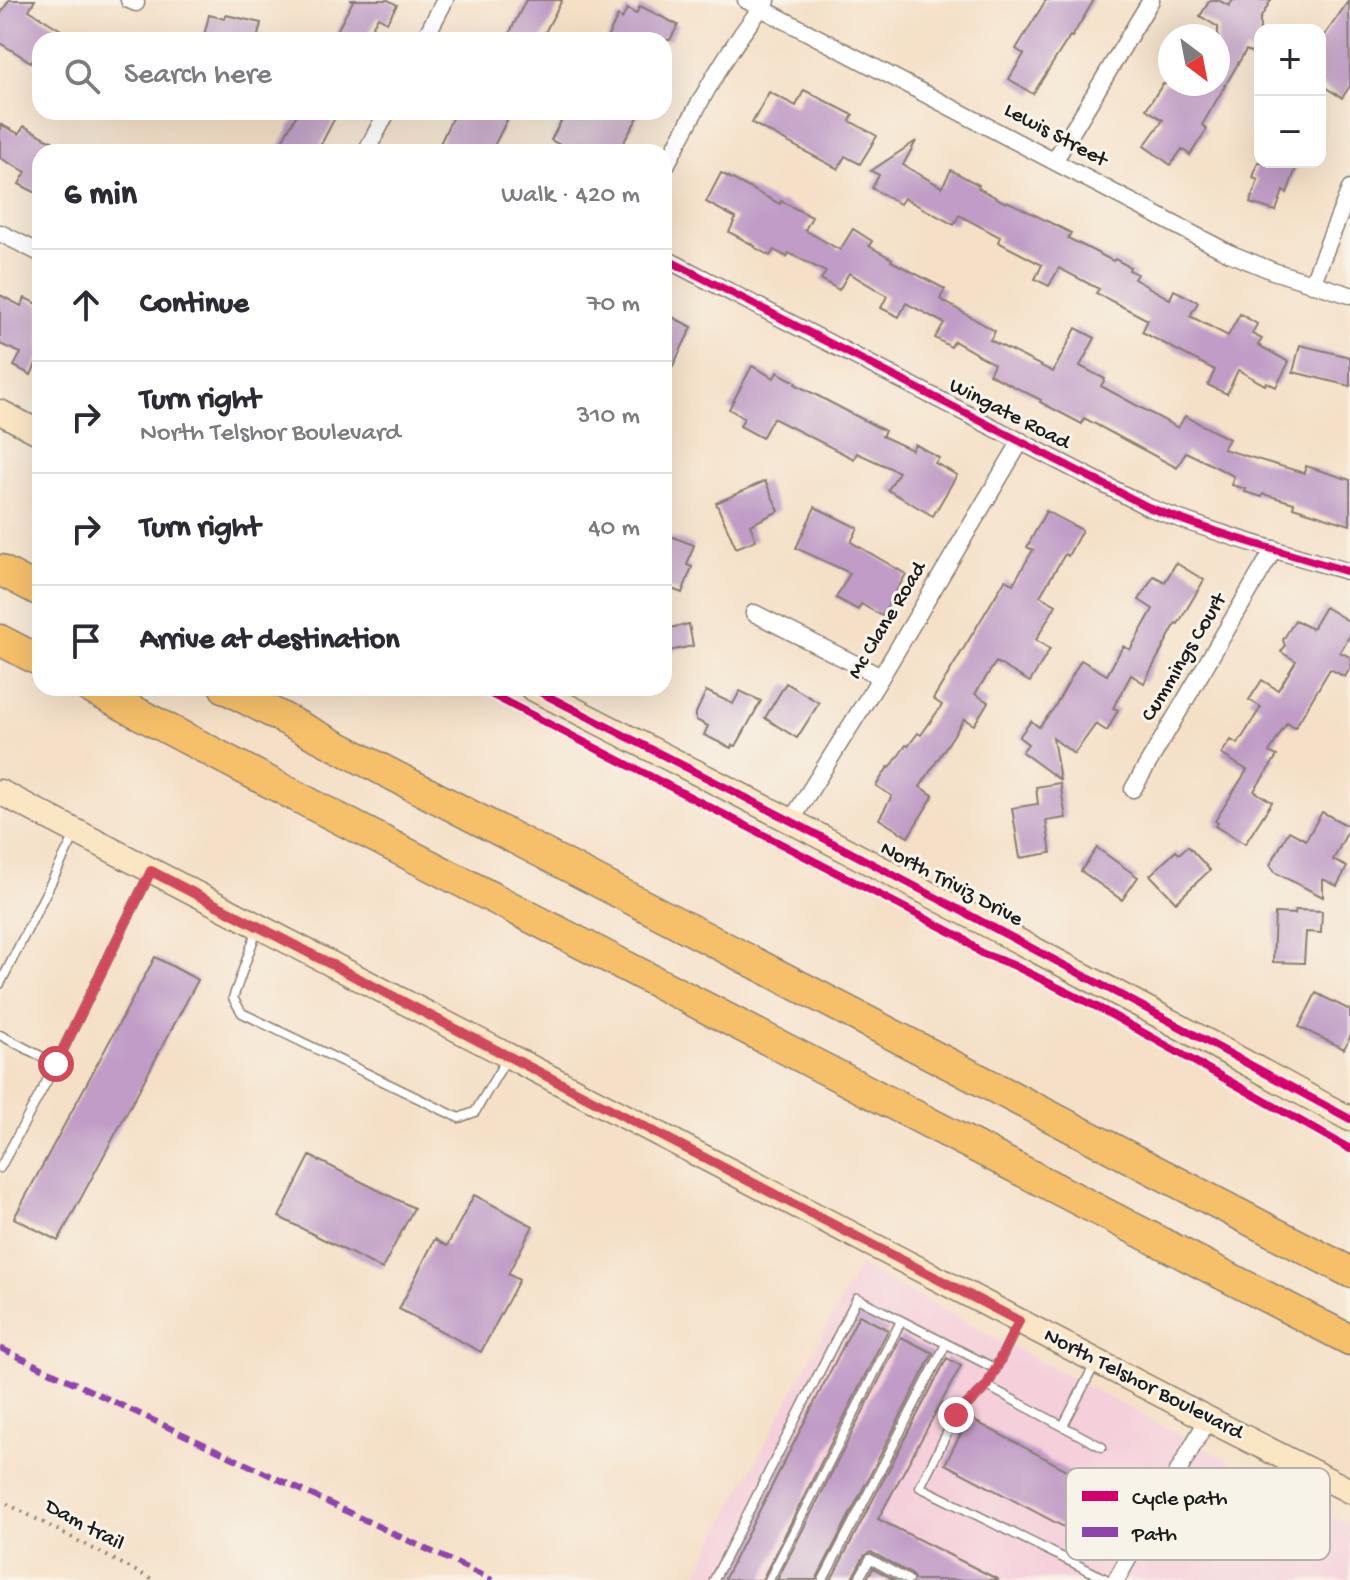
<!DOCTYPE html>
<html lang="en">
<head>
<meta charset="utf-8">
<style>
  body { margin:0; font-family:"Gochi Hand",sans-serif; background:#f2f2f3; color:#2b2b33 }
  .controls { position:absolute; right:24px; top:24px; display:grid; overflow:hidden; border-radius:16px; box-shadow:0 8px 32px #0002 }
  .controls button { width:72px; height:72px; display:grid; place-items:center; padding:0; border:0; border-bottom:2px solid #e1e1e2; background:#fff; color:#2b2b33; font:40px sans-serif }
  .compass { position:absolute; left:1158px; top:24px; width:72px; height:72px; border-radius:50%; background:#fff; box-shadow:0 8px 32px #0002; rotate:148deg }
  .stop { position:absolute; width:24px; height:24px; margin:-18px; border:6px solid #d1495b; border-radius:50%; background:#fff }
  .stop.end { background:#d1495b; border-color:#fff; box-shadow:0 2px 8px #0008 }
  .list { margin:0; padding:0; list-style:none }
  h2 { display:flex; justify-content:space-between; align-items:center; height:104px; margin:0; padding:0 32px; font-size:34px }
  h2 small { font-size:26px; font-weight:400; color:#7c7c81 }
  .list li { display:grid; grid-template-columns:52px 1fr auto; gap:24px; align-items:center; box-sizing:border-box; height:112px; padding:0 32px; border-top:2px solid #e1e1e2 }
  .list b { display:block; font-size:30px; white-space:nowrap }
  .list p { margin:0; font-size:26px; white-space:nowrap; color:#7c7c81 }
  .list em { font-size:26px; font-style:normal; color:#7c7c81 }
  .icon { flex:none; width:44px; height:44px; fill:none; stroke:currentColor; stroke-width:2; stroke-linecap:round; stroke-linejoin:round }
  .map { position:relative; flex:none; width:1350px; height:1580px; overflow:hidden }
  .search { position:absolute; background:#fff; box-shadow:0 8px 32px #0002; left:32px; top:32px; width:640px; height:88px; display:flex; align-items:center; gap:20px; box-sizing:border-box; padding:0 28px; border-radius:24px; color:#7c7c81; font-size:30px }
  .panel { position:absolute; background:#fff; box-shadow:0 8px 32px #0002; left:32px; top:144px; width:640px; height:552px; border-radius:24px }
  .map>svg:first-child { display:block }
  .built { fill:#f5cfda }
  .building { fill:#c09cc6 }
  .lines { fill:none; stroke-linecap:round; stroke-linejoin:round }
  .lane-casing { stroke:#887e72; stroke-width:11 }
  .street-casing { stroke:#887e72; stroke-width:19 }
  .secondary-casing { stroke:#887e72; stroke-width:27 }
  .highway-casing { stroke:#887e72; stroke-width:33 }
  .path { stroke:#887e72; stroke-width:4; stroke-dasharray:2 6; stroke-linecap:butt }
  .lane { stroke:#fff; stroke-width:8 }
  .street { stroke:#fff; stroke-width:16 }
  .secondary { stroke:#fbe6c4; stroke-width:24 }
  .highway { stroke:#f6c06b; stroke-width:30 }
  .quiet { stroke:#8e44ad; stroke-width:6; stroke-dasharray:12 6; stroke-linecap:butt }
  .cycleway-casing { stroke:#f7f3e8; stroke-width:13 }
  .cycleway { stroke:#d6006c; stroke-width:8 }
  .route { stroke:#d1495b; stroke-width:10 }
  .labels { text-anchor:middle; dominant-baseline:central; stroke-width:6; stroke-linejoin:round; paint-order:stroke }
  .street-label { font-size:22px; fill:#1c1c1c; stroke:#f7f3e8 }
  .key { fill:#f7f3e8; stroke:#b5b2ab; stroke-width:2 }
  .key-label { font-size:22px; fill:#1c1c1c }
</style>
</head>
<body>
<div class="map">
<svg width="1350" height="1580" viewBox="0 0 1350 1580">
  <rect width="100%" height="100%" fill="#f7f3e8"/>
  <filter id="ink" filterUnits="userSpaceOnUse"><feTurbulence type="fractalNoise" baseFrequency=".0125" numOctaves="2"/><feDisplacementMap in="SourceGraphic" scale="16" xChannelSelector="R" yChannelSelector="G"/><feConvolveMatrix kernelMatrix="1 2 1 2 8 2 1 2 1" color-interpolation-filters="sRGB"/></filter>
  <filter id="wash" filterUnits="userSpaceOnUse"><feTurbulence type="fractalNoise" baseFrequency=".006" numOctaves="4" result="noise"/><feDisplacementMap in="SourceGraphic" scale="32" xChannelSelector="R" yChannelSelector="G"/><feGaussianBlur stdDeviation="1.8" result="paint"/><feColorMatrix in="noise" values="0 0 0 0 0 0 0 0 0 0 0 0 0 0 0 0 0 1.4 0 .05"/><feComposite in="paint" operator="in"/></filter>
  <g filter="url(#wash)">
    <rect width="100%" height="100%" fill="#f5e0c7"/>
    <path class="built" d="M859,1266L1350,1525V1580H693Z"/>
    <g id="blocks">
      <path class="building" d="M9,0H35L29,10L77,40H40V47L31,62L0,43V15Z
        M350,0H388L397,5L387,22L378,17L365,40H332L353,1Z
        M526,0H562L541,40H506Z
        M1046,0H1094L1072,37L1070,36L1033,94L1009,79L1024,54L1016,49Z
        M1210,0H1218L1229,6L1233,0H1271L1260,19V57L1246,50L1202,125L1207,129L1190,155L1182,149L1171,165L1144,146L1163,120L1146,109L1163,84H1218V27L1200,16Z
        M1349,0L1350,86L1342,98L1320,84V42Z
        M640,6L678,25L670,40H606L618,16L622,19L627,9L636,14Z
        M209,15L225,19L226,15L261,23L257,40H203Z
        M804,90L853,115L850,121L877,136L860,164L845,156L838,169L752,123L769,92L796,106Z
        M298,112H338L317,152H276Z
        M455,112H511L491,152H436Z
        M566,112H641L618,152H556L560,145L551,140Z
        M0,124L19,134L24,126L72,152H40V195L19,184L26,172L0,158Z
        M916,141L903,165L942,187L951,170L979,185L978,188L1006,203L1007,201L1071,233L1068,238L1113,261L1115,259L1130,267L1129,270L1137,274L1134,279L1170,299L1174,290L1198,302L1190,316L1228,336L1240,314L1257,324L1252,334L1262,339L1258,345L1289,362L1276,387L1266,382L1265,385L1238,370L1227,394L1208,385L1215,370L1142,332L1148,320L1096,293L1099,289L1059,268L1049,286L1035,279L1042,265L998,242L1000,237L959,215L954,225L904,198L900,204L872,188L879,175L871,171Z
        M1258,162H1284L1297,166L1287,193L1283,191L1276,211L1250,203L1258,180L1253,178Z
        M721,173L780,204L781,201L812,217L805,230L840,250L853,229L872,241L869,246L892,259L891,261L945,289L940,299L995,331L990,340L1053,372L1076,328L1095,338L1080,366L1105,379L1101,386L1178,428L1185,416L1229,439L1223,449L1304,473L1306,466L1350,480V525L1293,507L1294,503L1263,494L1262,497L1245,492L1246,489L1232,485L1234,476L1186,452L1177,468L1084,418L1082,424L1040,402L1041,400L989,374L994,364L954,341L951,347L935,338L944,323L906,303L899,317L881,308L887,296L849,273L839,290L821,279L826,272L789,253L787,257L774,250L770,256L754,247L755,246L729,232L736,218L706,202Z
        M0,295L21,306L25,298L40,305V355L31,375L14,366L21,353L0,344Z
        M664,313L692,327L664,384Z
        M1300,345L1350,357V386L1293,372Z
        M752,366L774,378L777,372L796,382L795,384L885,431L882,436L912,450L915,444L939,458L935,463L957,475L933,516L888,490L899,472L857,453L854,459L773,418L762,438L740,426L744,418L729,409Z
        M765,481L779,511L750,525L756,540L736,548L716,503Z
        M815,507L858,528L851,542L906,574L882,616L861,604L858,610L836,598L850,573L796,548Z
        M1046,511L1082,530L1068,556L1065,554L1040,596L1056,605L1036,640L1050,649L1030,682L996,662L975,694L988,702L974,725L964,719L920,787L933,795L932,798L908,837L879,819L892,796L876,786L888,767L890,768L906,745L908,746L918,733L921,735L942,705L933,699L1005,580L1013,584L1033,550L1027,547Z
        M670,536L694,545L687,565L692,567L682,593L664,586V551Z
        M1176,563L1204,580L1178,624L1176,623L1144,683L1131,675L1113,708L1118,710L1107,731L1096,724L1074,754L1053,738L1060,780L1022,752L1028,744L1019,737L1031,721L1039,727L1054,708L1081,660L1107,675L1123,646L1130,650L1153,609L1139,600L1154,576L1165,582Z
        M1325,607L1350,622V635L1340,652L1350,657V668L1345,677L1330,669L1295,728L1287,723L1269,752L1277,756L1254,791L1272,802L1245,844L1215,826L1218,823L1215,821L1247,770L1221,754L1231,740L1238,744L1261,707L1249,700L1262,680L1278,690L1296,661L1281,652L1285,646L1283,640L1295,620L1312,629Z
        M689,624L693,646L664,652V629Z
        M786,683L819,703L797,738L765,718Z
        M706,691L733,704L740,691L761,701L736,746L732,745L731,748L704,735L708,726L696,720V713Z
        M1060,783L1066,818L1046,821L1051,853L1020,858L1012,808L1038,804L1036,787Z
        M1322,812L1350,827L1333,860L1347,867L1337,886L1323,879V897L1276,873L1270,865L1289,831L1306,840Z
        M1188,846L1210,870L1176,902L1150,875L1176,851L1179,854Z
        M1097,848L1138,877L1122,900L1081,871Z
        M1295,910L1322,911L1321,933L1306,932L1304,963L1273,962L1275,913L1295,914Z
        M155,957L198,980L58,1241L14,1218Z
        M1316,993L1350,1010V1037L1344,1049L1299,1027Z
        M310,1156L414,1208L382,1269L279,1217Z
        M474,1195L533,1226L508,1274L519,1280L481,1352L399,1309L435,1239L447,1246Z
        M859,1315L888,1330L762,1580H724Z
        M901,1337L933,1353L816,1580H777Z
        M947,1358L961,1366L878,1519L999,1580H915L911,1574L871,1552L864,1556L851,1580H831Z
        M969,1418L1105,1490L1081,1536L945,1464Z
        M873,1568L894,1580H866Z"/>
    </g>
  </g>
  <g filter="url(#ink)">
    <use href="#blocks" fill-opacity="0" stroke="#887e72" stroke-width="2"/>
    <g class="lines">
      <defs>
        <path id="lane" d="M258,927L233,998L242,1013L459,1118L475,1112L507,1058
          M0,984L76,833
          M0,1035L56,1064
          M0,1168L56,1064L150,873
          M1018,1324L987,1386L1102,1447
          M987,1386L956,1415L920,1487L1108,1580
          M1063,1426L1096,1362
          M714,1580L857,1298L996,1369
          M769,1580L901,1321
          M823,1580L946,1344
          M858,1580L870,1559L908,1580"/>
        <path id="street" d="M129,0L136,3
          M746,0L1229,253L1273,271L1350,295
          M424,40L445,0
          M366,152L387,112
          M1055,160L1151,0
          M664,169C695,111 724,52 767,1
          M0,233L40,253
          M664,258L1148,507C1214,533 1282,552 1350,572
          M1312,284L1350,189
          M754,613L881,677
          M1133,789L1274,549
          M791,821L881,677L1021,441
          M1116,1580L1208,1419"/>
        <path id="secondary" d="M0,412L40,433
          M532,688L791,821L1149,1010L1350,1119
          M0,792L1208,1419L1350,1491"/>
        <path id="highway" d="M0,570L40,591
          M0,640L40,661
          M90,688L313,805L1350,1340
          M225,688L1350,1272"/>
      </defs>
      <use href="#lane" class="lane-casing"/>
      <use href="#street" class="street-casing"/>
      <use href="#secondary" class="secondary-casing"/>
      <use href="#highway" class="highway-casing"/>
      <path class="path" d="M0,1500L153,1580"/>
      <use href="#lane" class="lane"/>
      <use href="#street" class="street"/>
      <use href="#secondary" class="secondary"/>
      <use href="#highway" class="highway"/>
      <path class="quiet" d="M0,1348L492,1580"/>
      <defs>
        <path id="cycleway" d="M664,258L1148,507C1214,533 1282,552 1350,572
          M474,688L485,691L961,937L981,953L1013,965L1103,1010L1350,1149
          M532,688L791,821L1149,1010L1350,1119"/>
      </defs>
      <use href="#cycleway" class="cycleway-casing"/>
      <use href="#cycleway" class="cycleway"/>
    </g>
  </g>
  <g class="lines" filter="url(#ink)">
    <path class="route" d="M56,1064L151,871L1019,1321L987,1386L956,1415"/>
  </g>
  <g class="labels">
    <g class="street-label">
      <text transform="translate(1055 136) rotate(28)">Lewis Street</text>
      <text transform="translate(1009 415) rotate(27)">Wingate Road</text>
      <text transform="translate(888 621) rotate(-59)">Mc Clane Road</text>
      <text transform="translate(1185 658) rotate(-59)">Cummings Court</text>
      <text transform="translate(951 885) rotate(28)">North Triviz Drive</text>
      <text transform="translate(1143 1385) rotate(27)">North Telshor Boulevard</text>
      <text transform="translate(84 1526) rotate(28)">Dam trail</text>
    </g>
  </g>
  <rect x="1066" y="1468" width="264" height="92" rx="12" class="key"/>
  <rect x="1082" y="1491" width="36" height="10" fill="#d6006c"/>
  <rect x="1082" y="1527" width="36" height="10" fill="#8e44ad"/>
  <g class="key-label">
    <text x="1132" y="1504">Cycle path</text>
    <text x="1132" y="1540">Path</text>
  </g>
</svg>
<div class="controls">
<button>+</button>
<button>−</button>
</div>
<svg class="compass" viewBox="-18 -18 36 36"><path d="M0-13l5 13h-10z" fill="#e53935"/><path d="M0 13l5-13h-10z" fill="#7c7c81"/></svg>
<div class="stop" style="left:56px;top:1064px"></div>
<div class="stop end" style="left:956px;top:1415px"></div>
<div class="search"><svg class="icon" aria-label="search" viewBox="0 0 24 24"><circle cx="10" cy="10" r="6"/><path d="M15 15l6 6"/></svg>Search here</div>
<section class="panel">
<h2>6 min<small>Walk · 420 m</small></h2>
<ul class="list">
<li><svg class="icon" aria-label="ahead" viewBox="0 0 24 24"><path d="M12 20V5M6 11l6-6 6 6"/></svg><div><b>Continue</b></div><em>70 m</em></li>
<li><svg class="icon" aria-label="right" viewBox="0 0 24 24"><path d="M7 20v-9h11M14 6l5 5-5 5"/></svg><div><b>Turn right</b><p>North Telshor Boulevard</p></div><em>310 m</em></li>
<li><svg class="icon" aria-label="right" viewBox="0 0 24 24"><path d="M7 20v-9h11M14 6l5 5-5 5"/></svg><div><b>Turn right</b></div><em>40 m</em></li>
<li><svg class="icon" aria-label="arrive" viewBox="0 0 24 24"><path d="M6 21V4h12l-3 4 3 4H6"/></svg><div><b>Arrive at destination</b></div></li>
</ul>
</section>
</div>
</body>
</html>
